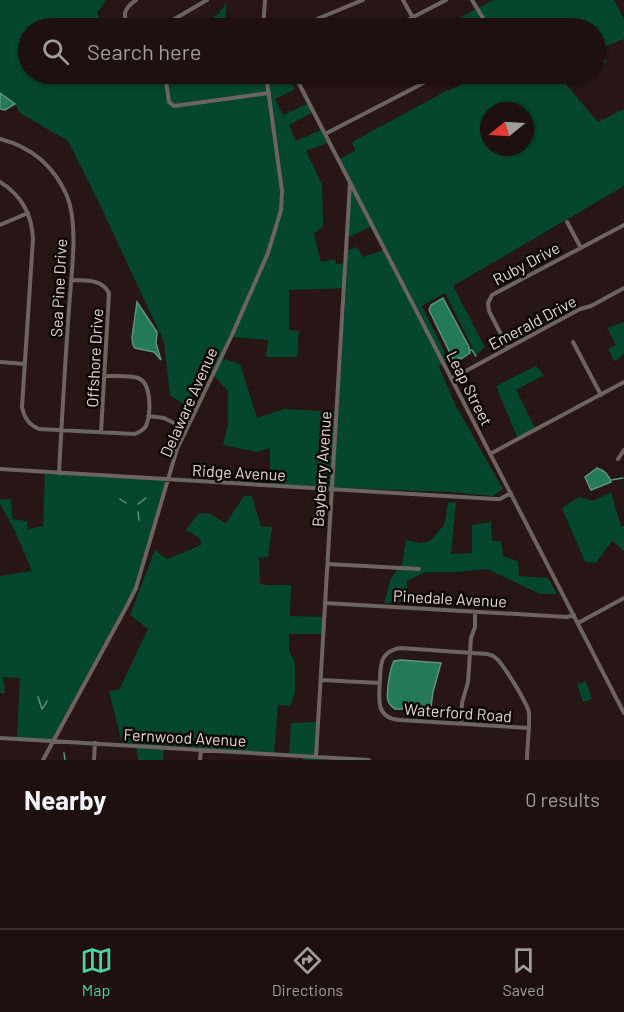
<!DOCTYPE html>
<html lang="en">
<head>
<meta charset="utf-8">
<style>
  body { margin:0; font-family:Barlow,sans-serif; background:#2a1e1c; color:#f1f3f6 }
  .compass { position:absolute; left:480px; top:102px; width:54px; height:54px; border-radius:50%; background:#1d100e; box-shadow:0 2px 4px #0004; rotate:252deg }
  .list { margin:0; padding:0; list-style:none }
  h2 { display:flex; justify-content:space-between; align-items:center; height:78px; margin:0; padding:0 24px; font-size:26px }
  h2 small { font-size:20px; font-weight:400; color:#a09d9e }
  .icon { flex:none; width:33px; height:33px; fill:none; stroke:currentColor; stroke-width:2; stroke-linecap:round; stroke-linejoin:round }
  .map { position:relative; flex:none; width:624px; height:760px; overflow:hidden }
  .search { position:absolute; background:#1d100e; box-shadow:0 2px 4px #0004; left:18px; right:18px; top:18px; height:66px; display:flex; align-items:center; gap:15px; box-sizing:border-box; padding:0 21px; border-radius:33px; color:#a09d9e; font-size:22px }
  .sheet { height:168px; background:#1d100e }
  nav { display:flex; justify-content:space-around; align-items:center; box-sizing:border-box; height:84px; border-top:2px solid #3b302e; background:#1d100e; font-size:16px; color:#a09d9e }
  nav a { display:grid; justify-items:center; gap:3px }
  nav .on { color:#4bd49b }
  .map>svg:first-child { display:block }
  .green { fill:#04462e; fill-rule:evenodd }
  .water { fill:#247957; stroke:#5d957c; stroke-width:1.5 }
  .lines { fill:none; stroke-linecap:round; stroke-linejoin:round }
  .stream { stroke:#5d957c; stroke-width:1.5 }
  .minor { stroke:#6d6461; stroke-width:4 }
  .labels { text-anchor:middle; dominant-baseline:central; stroke-width:5; stroke-linejoin:round; paint-order:stroke }
  .street-label { font-size:16px; fill:#e2d6d3; stroke:#0b0504 }
</style>
</head>
<body>
<div class="map">
<svg width="624" height="760" viewBox="0 0 624 760">
  <rect width="100%" height="100%" fill="#271613"/>
  <path class="green" d="M0,0H106L97,13L107,28H28V74H203L204,83L222,80L228,74H288L295,89L275,99L283,115L309,103L314,112L289,125L296,141L323,129L330,142L306,151L322,184L323,227L314,233L321,262L335,259L336,264L347,263L346,250L357,247L363,257L386,249L373,226L347,238L350,181L339,159L355,151L352,142L446,91L488,74H583L565,83L598,122L624,109V186L453,286L485,347L476,355L445,293L422,306L448,359L439,367L455,404L503,489L493,496L449,492L270,485V448L257,452L223,445L228,424V391L207,368L187,407L170,395L164,342L101,207L68,141L20,113L15,104L0,93ZM489,111H525V147H489ZM346,288L338,412L284,409L257,418L240,364L221,358L231,337L268,340L266,357H297L299,331L289,330V290Z
    M493,0H614L624,19V39L601,48L602,52L607,62L596,67V28H440Z
    M227,3L224,28H194L217,15Z
    M624,322V353L619,358L614,361L608,349L616,345L607,328Z
    M536,366L544,375L516,390L536,430L518,439L496,386Z
    M45,471L168,480L138,582L54,741L17,738L20,678L3,677L5,693H0V576L32,571L14,529L0,504V499H11L12,519L27,521L28,529L43,526Z
    M611,492L621,526H624V551L612,541L596,563L585,562L562,508L579,497L593,501Z
    M244,496H252L261,526L272,527L268,557L259,558L260,584L267,585H291L290,616L325,617L324,634H289V651L295,662V693L290,706L278,705L274,754L164,745L163,760H138L136,744L122,743L109,691L119,690L148,629L130,615L155,550L167,559L201,545L200,538L186,530L198,514L208,513L226,523Z
    M456,502L451,554L472,553V525L491,522L492,541H501L503,556L518,561L519,576L548,578L557,594H540L487,569L458,572H425L407,581V601L384,603L391,578L402,564L406,540L420,543L430,541L444,525L448,503Z
    M586,681L592,699L583,702L577,684Z
    M318,722L317,757H324V760H303V756L289,755L291,723Z"/>
  <path class="water" d="M0,93L15,104L5,110L0,109Z
    M443,298L469,347L470,353L461,359L459,358L456,361H454L429,310L431,305Z
    M137,302L157,332L156,343L161,360L154,352L135,348L133,345L132,338Z
    M597,468C603,470 609,475 611,482L591,490L585,477Z
    M401,660L441,663L433,692L431,707L429,709H395C391,706 390,706 388,701C386,693 390,668 394,661Z"/>
  <g class="lines">
    <path class="stream" d="M360,76L364,74
      M469,350H472L476,356
      M456,367V361
      M611,480L623,478
      M120,499L126,503
      M138,504L146,498
      M138,512L139,520
      M38,697L42,709
      M43,708L47,701
      M64,753L65,760"/>
    <path class="minor" d="M403,0L413,18
      M472,0L489,28
      M317,19L363,0
      M130,28C122,16 123,9 136,0
      M159,28L207,0
      M263,28L265,0
      M392,28L446,0
      M165,74L169,102L174,106L269,93
      M294,74L624,713
      M295,77L301,74
      M325,134L441,74
      M0,139C31,147 54,166 67,196C79,225 71,276 69,309C65,363 62,418 59,473
      M0,182C21,195 32,214 33,239L22,407C24,418 29,425 39,429L135,434C139,432 144,430 146,426C151,414 152,383 138,378C130,375 114,376 105,376
      M567,222L581,248
      M0,225L28,213
      M71,280C85,281 101,278 109,293L101,432
      M573,342L601,395
      M508,348L489,311L488,303L492,295L624,225
      M0,362L25,364
      M451,379L580,309L591,306L624,288
      M148,416L164,418L186,429
      M490,454L624,382
      M618,459L624,450
      M0,469L495,499H500L511,493
      M328,564L419,569
      M325,603L567,617L574,615
      M578,623L624,598
      M321,680L380,683
      M461,724L462,703L468,682L471,638L475,627V612
      M0,738L369,760
      M316,757L350,183
      M43,760L128,604L136,588L177,449L232,335L268,253L281,210L282,191L266,74
      M94,760L95,743
      M200,760L201,750
      M527,760C527,745 530,728 529,713C528,704 503,664 496,658C492,655 491,655 487,654L401,648C394,649 388,651 384,657C380,663 380,672 380,680C379,699 375,718 400,720L529,728"/>
  </g>
  <g class="labels">
    <g class="street-label">
      <text transform="translate(526 263) rotate(-28)">Ruby Drive</text>
      <text transform="translate(58 288) rotate(-87)">Sea Pine Drive</text>
      <text transform="translate(532 322) rotate(-28)">Emerald Drive</text>
      <text transform="translate(94 358) rotate(-87)">Offshore Drive</text>
      <text transform="translate(470 388) rotate(63)">Leap Street</text>
      <text transform="translate(188 402) rotate(-66)">Delaware Avenue</text>
      <text transform="translate(321 469) rotate(-86)">Bayberry Avenue</text>
      <text transform="translate(239 472) rotate(3)">Ridge Avenue</text>
      <text transform="translate(450 598) rotate(3)">Pinedale Avenue</text>
      <text transform="translate(458 712) rotate(4)">Waterford Road</text>
      <text transform="translate(185 737) rotate(3)">Fernwood Avenue</text>
    </g>
  </g>
</svg>
<svg class="compass" viewBox="-18 -18 36 36"><path d="M0-13l5 13h-10z" fill="#e53935"/><path d="M0 13l5-13h-10z" fill="#a09d9e"/></svg>
<div class="search"><svg class="icon" aria-label="search" viewBox="0 0 24 24"><circle cx="10" cy="10" r="6"/><path d="M15 15l6 6"/></svg>Search here</div>
</div>
<section class="sheet">
<h2>Nearby<small>0 results</small></h2>
<ul class="list">
</ul>
</section>
<nav>
<a class="on"><svg class="icon" aria-label="map" viewBox="0 0 24 24"><path d="M3 6l6-2 6 2 6-2v14l-6 2-6-2-6 2zM9 4v14M15 6v14"/></svg>Map</a>
<a><svg class="icon" aria-label="directions" viewBox="0 0 24 24"><path d="M12 3l9 9-9 9-9-9zM9 14v-3h6M13 9l2 2-2 2"/></svg>Directions</a>
<a><svg class="icon" aria-label="saved" viewBox="0 0 24 24"><path d="M7 4h10v16l-5-4-5 4z"/></svg>Saved</a>
</nav>
</body>
</html>
